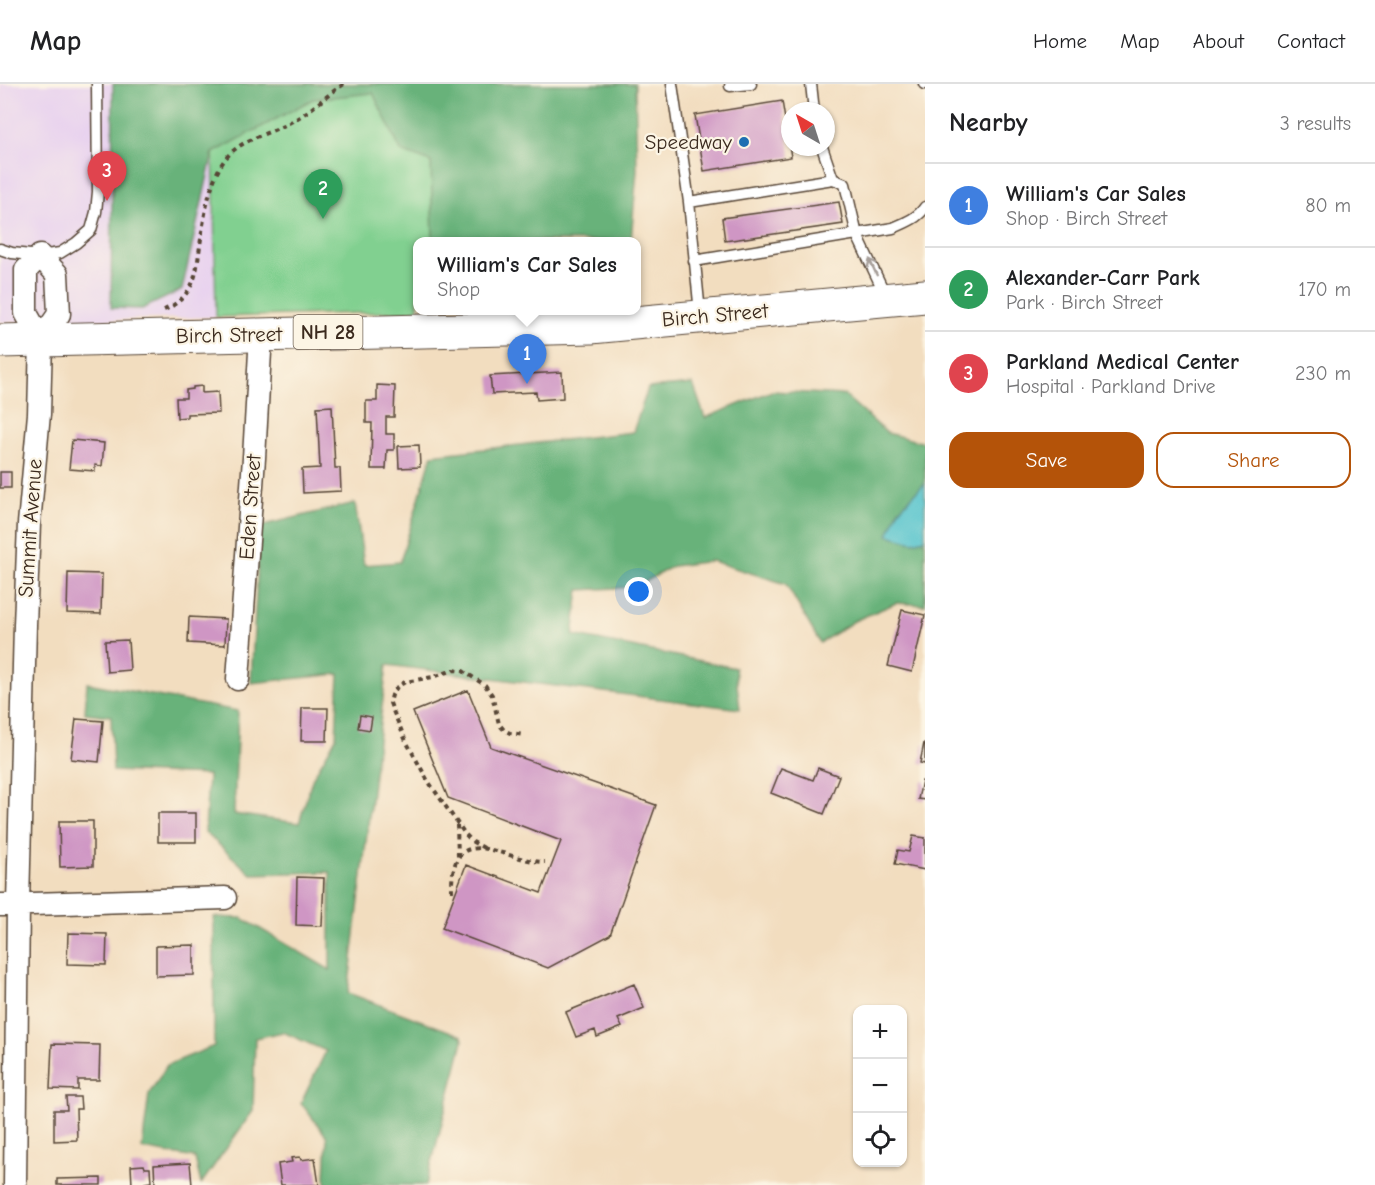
<!DOCTYPE html>
<html lang="en">
<head>
<meta charset="utf-8">
<style>
  body { margin:0; font-family:"Comic Neue",sans-serif; background:#f2f2f2; color:#202124 }
  .controls { position:absolute; right:18px; bottom:18px; display:grid; overflow:hidden; border-radius:12px; box-shadow:0 2px 4px #0004 }
  .controls button { width:54px; height:54px; display:grid; place-items:center; padding:0; border:0; border-bottom:2px solid #e0e0e0; background:#fff; color:#202124; font:30px sans-serif }
  .compass { position:absolute; left:781px; top:18px; width:54px; height:54px; border-radius:50%; background:#fff; box-shadow:0 2px 4px #0004; rotate:321deg }
  .you { position:absolute; left:639px; top:508px; width:21px; height:21px; margin:-15px; border:4px solid #fff; border-radius:50%; background:#1a73e8; box-shadow:0 0 0 9px #1a73e833 }
  .badge { display:grid; place-items:center; width:39px; height:39px; border-radius:50%; background:#b45309; color:#fff; font-size:20px; font-weight:700 }
  .pin { position:absolute; translate:-50% -50px; filter:drop-shadow(0 2px 3px #0008) }
  .pin::after { content:''; position:absolute; top:32px; width:21px; height:18px; background:inherit; clip-path:polygon(0 0,100% 0,50% 100%) }
  .popup { position:absolute; left:413px; top:153px; width:228px; height:78px; box-sizing:border-box; display:grid; place-content:center; border-radius:12px; background:#fff; filter:drop-shadow(0 2px 4px #0005); font-size:20px; white-space:nowrap; color:#757577 }
  .popup b { font-size:22px; color:#202124 }
  .popup::after { content:''; position:absolute; left:50%; top:100%; margin-left:-12px; border:12px solid transparent; border-top-color:#fff }
  .list { margin:0; padding:0; list-style:none }
  h2 { display:flex; justify-content:space-between; align-items:center; height:78px; margin:0; padding:0 24px; font-size:26px }
  h2 small { font-size:20px; font-weight:400; color:#757577 }
  .list li { display:grid; grid-template-columns:39px 1fr auto; gap:18px; align-items:center; box-sizing:border-box; height:84px; padding:0 24px; border-top:2px solid #e0e0e0 }
  .list b { display:block; font-size:22px; white-space:nowrap }
  .list p { margin:0; font-size:20px; white-space:nowrap; color:#757577 }
  .list em { font-size:20px; font-style:normal; color:#757577 }
  .actions { display:flex; gap:12px; padding:18px 24px }
  .actions a { flex:1; padding:14px 0; border:2px solid #b45309; border-radius:18px; text-align:center; font-size:21px; color:#b45309 }
  .actions .main { background:#b45309; color:#fff }
  .icon { flex:none; width:33px; height:33px; fill:none; stroke:currentColor; stroke-width:2; stroke-linecap:round; stroke-linejoin:round }
  .map { position:relative; flex:none; width:925px; height:1101px; overflow:hidden }
  header { display:flex; align-items:center; gap:36px; box-sizing:border-box; height:84px; padding:0 30px; background:#fff; border-bottom:2px solid #e0e0e0 }
  header strong { font-size:28px }
  nav { display:flex; gap:33px; margin-inline-start:auto; font-size:21px }
  main { display:flex }
  aside { flex:1; background:#fff }
  .map>svg:first-child { display:block }
  .built { fill:#e8d2ef }
  .green { fill:#81d090; stroke:#5e7d57; stroke-width:1.5 }
  .forest { fill:#68b27a; stroke:#526e4c; stroke-width:1.5 }
  .water { fill:#57c4cd; stroke:#497776; stroke-width:1.5 }
  .building { fill:#cf96c4 }
  .lines { fill:none; stroke-linecap:round; stroke-linejoin:round }
  .service-casing { stroke:#564536; stroke-width:13 }
  .minor-casing { stroke:#564536; stroke-width:25 }
  .primary-casing { stroke:#564536; stroke-width:35 }
  .path { stroke:#564536; stroke-width:4; stroke-dasharray:4.5 4.5; stroke-linecap:butt }
  .service { stroke:#fff; stroke-width:10 }
  .minor { stroke:#fff; stroke-width:22 }
  .primary { stroke:#fff; stroke-width:33 }
  .oneway { stroke:#a79f9a }
  .poi-dot { fill:#1f6fb2; stroke:#fcf5e5; stroke-width:2 }
  .labels { text-anchor:middle; dominant-baseline:central; stroke-width:4.5; stroke-linejoin:round; paint-order:stroke }
  .shield { fill:#fcf5e5; stroke:#75675a; stroke-width:1.5 }
  .shield-label { font-size:20px; font-weight:bold; fill:#3b2a1e }
  .poi-label { font-size:21px; fill:#3b2a1e; stroke:#fcf5e5; text-anchor:end }
  .street-label { font-size:21px; fill:#3b2a1e; stroke:#fcf5e5 }
</style>
</head>
<body>
<header>
<strong>Map</strong>
<nav><a>Home</a><a>Map</a><a>About</a><a>Contact</a></nav>
</header>
<main>
<div class="map">
<svg width="925" height="1101" viewBox="0 0 925 1101">
  <rect width="100%" height="100%" fill="#fcf5e5"/>
  <filter id="ink" filterUnits="userSpaceOnUse"><feTurbulence type="fractalNoise" baseFrequency=".0167" numOctaves="2"/><feDisplacementMap in="SourceGraphic" scale="12" xChannelSelector="R" yChannelSelector="G"/><feConvolveMatrix kernelMatrix="1 2 1 2 8 2 1 2 1" color-interpolation-filters="sRGB"/></filter>
  <filter id="wash" filterUnits="userSpaceOnUse"><feTurbulence type="fractalNoise" baseFrequency=".008" numOctaves="4" result="noise"/><feDisplacementMap in="SourceGraphic" scale="24" xChannelSelector="R" yChannelSelector="G"/><feGaussianBlur stdDeviation="1.35" result="paint"/><feColorMatrix in="noise" values="0 0 0 0 0 0 0 0 0 0 0 0 0 0 0 0 0 1.4 0 .05"/><feComposite in="paint" operator="in"/></filter>
  <g filter="url(#wash)">
    <rect width="100%" height="100%" fill="#f2ddbf"/>
    <path class="built" d="M0,0H212L216,233L52,238H0Z"/>
    <path class="green" d="M212,0H458L431,42L433,157L418,158V226L434,227L216,233Z"/>
    <path class="forest" d="M113,0H635L637,86L631,157H433L431,78L401,67L373,9L313,15L213,69L182,206L142,225L111,224Z
      M693,300L705,334L772,307L844,311L887,349L925,359V399L898,427L889,451L913,458L925,455V521L896,519L854,537L820,559L786,500L712,477L673,482L636,503L579,506L573,551L735,584L740,625L387,581L348,909L462,952L463,957L426,1101H327L325,1094L327,1053L301,1019L326,967L283,948L255,954L253,1027L201,1100L195,1074L142,1065L149,1010L167,981L214,962V833L242,834L330,886V788L251,790L205,748L208,691L113,687L111,632L85,629L87,599L238,627L234,730L299,739L313,693L336,654L339,590L251,599L260,442L355,419L364,481L400,478L432,371L633,348L648,304Z"/>
    <path class="water" d="M925,399V455L913,458L888,451L898,427Z"/>
    <g id="blocks">
      <path class="building" d="M782,17L791,73L704,87L695,31Z
        M839,118L843,140L725,157L722,134Z
        M562,288L563,314L537,316L536,308L492,310L490,292Z
        M377,301L395,302L394,333H386V350H394V366H387L386,385H371L372,339H366V317H377Z
        M202,302V309L218,308L219,329L187,330V333L177,334L176,314H186V306L193,305V303Z
        M332,322L335,384H340L341,407L303,409L302,385L320,384L317,323Z
        M72,356L104,359L102,382L95,381V387L69,385Z
        M419,361L420,383L399,384L398,362Z
        M0,388H11V404H0Z
        M68,489L102,490L101,530L67,529Z
        M902,526L925,531L912,588L888,582Z
        M189,533L226,535L225,561L188,559Z
        M128,556L130,586L107,588L105,557Z
        M468,606L491,663L656,721L610,851L548,884L442,844L466,781L541,809L561,757L448,714L413,628Z
        M302,624H328L327,657H301Z
        M360,631L372,633L370,646L358,644Z
        M76,635L103,637L99,678L71,675Z
        M924,659H925V680L920,679Z
        M781,684L813,696L818,684L839,692L824,730L771,709Z
        M922,697H925V716L918,715Z
        M158,729H196V758H158Z
        M59,737H93V782L60,783Z
        M913,752L925,754V786L895,780L898,766L909,768Z
        M297,793L324,794L322,842L296,841Z
        M68,849L107,850L106,881L67,880Z
        M194,861V891L156,892V862Z
        M634,900L644,924L618,935L622,943L597,953L595,946L576,953L566,928Z
        M52,960L100,961L99,996H78V1006L50,1005Z
        M66,1013H80L81,1025H76L77,1056L54,1057V1026H67Z
        M300,1073L301,1076L315,1074L319,1101H281L278,1080L292,1078L291,1074Z
        M190,1079L192,1101H155L154,1081Z
        M144,1081L145,1084H150L151,1098L145,1099V1101H132L131,1082Z
        M101,1094V1101H57V1095Z"/>
    </g>
  </g>
  <g filter="url(#ink)">
    <use href="#blocks" fill-opacity="0" stroke="#564536" stroke-width="1.5"/>
    <g class="lines">
      <defs>
        <path id="service" d="M672,0L689,118L700,229
          M811,0L814,27
          M924,0H925
          M730,2L751,0
          M822,63L833,95L845,100L857,151L885,210
          M689,118L833,95
          M0,165L12,169L40,172L60,169L76,159L91,146L96,128L98,108L97,0
          M694,177L893,144C905,139 918,134 925,123"/>
        <path id="minor" d="M40,172L57,190L59,230L41,256L26,229V186Z
          M238,595L254,374L261,250
          M0,821L225,814
          M15,1101L18,820L25,541L29,440L39,330L41,256"/>
        <path id="primary" d="M0,257L591,243L925,212"/>
      </defs>
      <use href="#service" class="service-casing"/>
      <use href="#minor" class="minor-casing"/>
      <use href="#primary" class="primary-casing"/>
      <path class="path" d="M164,226C176,221 185,213 191,202C197,191 198,175 200,162C203,139 207,113 216,91C232,53 265,54 296,35C313,25 327,11 344,0
        M457,741L458,773
        M484,764L473,758L465,750L428,697L406,657L393,627L390,619L392,611L397,603L405,598L433,593L454,586L463,587L485,601L492,611L499,640L504,646L510,649L525,651
        M452,808C450,732 504,778 545,778"/>
      <use href="#service" class="service"/>
      <use href="#minor" class="minor"/>
      <use href="#primary" class="primary"/>
    </g>
    <defs><path id="oneway-shaft" d="M-6 0H5M1.5-3L5.5 0L1.5 3" fill="none" stroke-width="1.6" stroke-linecap="round" stroke-linejoin="round" transform="scale(1.5)"/></defs>
    <use class="oneway" href="#oneway-shaft" transform="translate(873 183) rotate(-115)"/>
  </g>
  <circle class="poi-dot" cx="744" cy="58" r="6"/>
  <g class="labels">
    <rect class="shield" x="293.5" y="231" width="69" height="34" rx="4.5"/>
    <g class="shield-label">
      <text x="328" y="248">NH 28</text>
    </g>
    <g class="poi-label">
      <text x="732" y="58">Speedway</text>
    </g>
    <g class="street-label">
      <text transform="translate(715 231) rotate(-5)">Birch Street</text>
      <text transform="translate(229 251) rotate(-1)">Birch Street</text>
      <text transform="translate(250 423) rotate(-86)">Eden Street</text>
      <text transform="translate(30 444) rotate(-86)">Summit Avenue</text>
    </g>
  </g>
</svg>
<div class="controls">
<button>+</button>
<button>−</button>
<button><svg class="icon" aria-label="locate" viewBox="0 0 24 24"><circle cx="12" cy="12" r="6"/><path d="M12 2v4M12 18v4M2 12h4M18 12h4"/></svg></button>
</div>
<svg class="compass" viewBox="-18 -18 36 36"><path d="M0-13l5 13h-10z" fill="#e53935"/><path d="M0 13l5-13h-10z" fill="#757577"/></svg>
<div class="you"></div>
<div class="pin badge" style="left:527px;top:300px;background:#3f7fe0">1</div>
<div class="popup"><b>William's Car Sales</b>Shop</div>
<div class="pin badge" style="left:323px;top:135px;background:#2e9e5b">2</div>
<div class="pin badge" style="left:107px;top:117px;background:#e0444e">3</div>
</div>
<aside>
<h2>Nearby<small>3 results</small></h2>
<ul class="list">
<li><span class="badge" style="background:#3f7fe0">1</span><div><b>William's Car Sales</b><p>Shop · Birch Street</p></div><em>80 m</em></li>
<li><span class="badge" style="background:#2e9e5b">2</span><div><b>Alexander-Carr Park</b><p>Park · Birch Street</p></div><em>170 m</em></li>
<li><span class="badge" style="background:#e0444e">3</span><div><b>Parkland Medical Center</b><p>Hospital · Parkland Drive</p></div><em>230 m</em></li>
</ul>
<div class="actions"><a class="main">Save</a><a>Share</a></div>
</aside>
</main>
</body>
</html>
